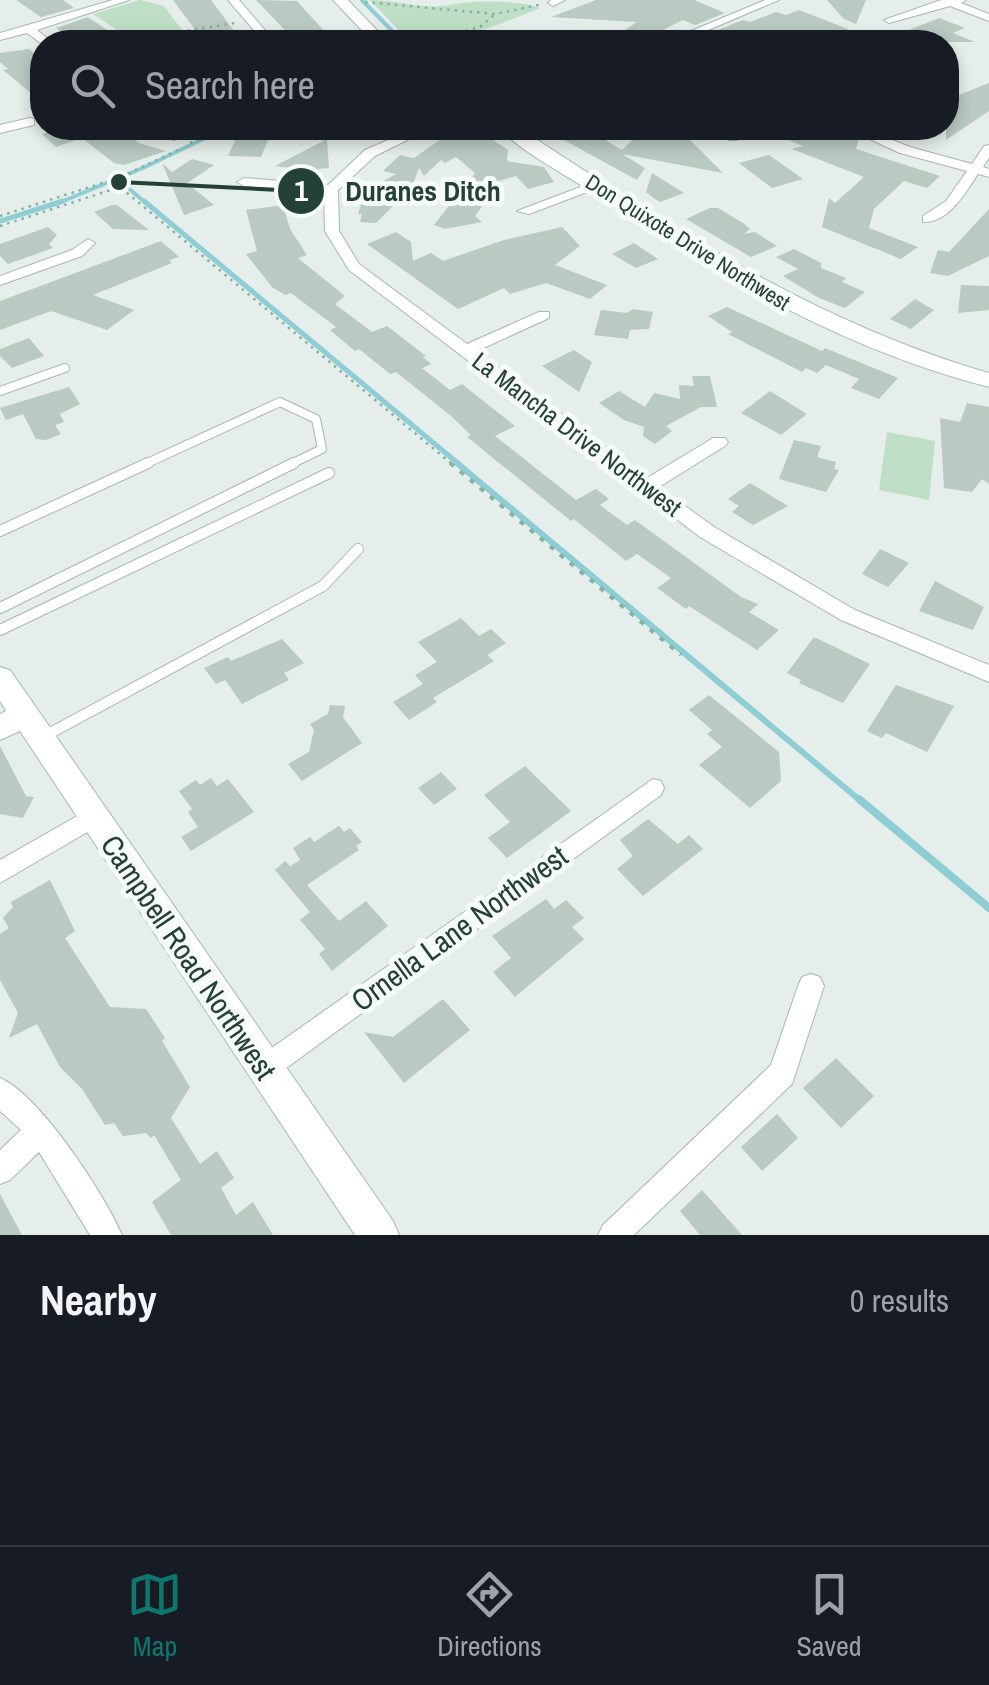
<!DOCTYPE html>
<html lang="en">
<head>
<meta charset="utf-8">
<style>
  body { margin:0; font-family:"Archivo Narrow",sans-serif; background:#20242c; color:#f1f3f6 }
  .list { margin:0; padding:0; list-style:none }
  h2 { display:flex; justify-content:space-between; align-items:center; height:130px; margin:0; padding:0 40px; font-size:42px }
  h2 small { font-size:32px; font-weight:400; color:#9ea1a6 }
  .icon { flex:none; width:55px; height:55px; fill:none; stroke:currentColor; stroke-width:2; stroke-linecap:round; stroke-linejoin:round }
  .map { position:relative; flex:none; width:989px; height:1235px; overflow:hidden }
  .search { position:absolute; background:#171b24; box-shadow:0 5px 15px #0003; left:30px; right:30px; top:30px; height:110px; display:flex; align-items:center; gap:25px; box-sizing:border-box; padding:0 35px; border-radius:40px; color:#9ea1a6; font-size:38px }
  .sheet { height:310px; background:#171b24 }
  nav { display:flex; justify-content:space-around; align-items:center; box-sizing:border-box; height:140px; border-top:2px solid #363941; background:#171b24; font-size:28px; color:#9ea1a6 }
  nav a { display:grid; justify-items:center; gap:5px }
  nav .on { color:#0f766e }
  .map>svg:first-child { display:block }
  .green { fill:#bedfc5 }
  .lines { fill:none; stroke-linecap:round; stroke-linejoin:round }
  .stream-far3 { stroke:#8dcdd3; stroke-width:4 }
  .stream-far2 { stroke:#8dcdd3; stroke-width:5 }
  .stream-far1 { stroke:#8dcdd3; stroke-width:6 }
  .stream { stroke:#8dcdd3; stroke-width:8 }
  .building { fill:#bac9c2 }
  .lane-far1-casing { stroke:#a7b7b1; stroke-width:10 }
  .lane-casing { stroke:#a7b7b1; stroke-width:12 }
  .street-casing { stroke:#a7b7b1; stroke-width:2 }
  .secondary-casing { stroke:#a3bab1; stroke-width:2 }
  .path-far1 { stroke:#85b2a1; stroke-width:2.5; stroke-dasharray:2.5 5; stroke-linecap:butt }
  .path { stroke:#85b2a1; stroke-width:4; stroke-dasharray:5 8; stroke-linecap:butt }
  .lane-far1 { stroke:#fff; stroke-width:8 }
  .lane { stroke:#fff; stroke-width:10 }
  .street { fill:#fff; fill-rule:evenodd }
  .secondary { fill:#fff; fill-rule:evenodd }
  .labels { text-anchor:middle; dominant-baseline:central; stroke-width:10; stroke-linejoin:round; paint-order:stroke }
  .far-street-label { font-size:22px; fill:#244137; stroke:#f6fbf8 }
  .street-label { font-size:25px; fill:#244137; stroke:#f6fbf8 }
  .near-street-label { font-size:30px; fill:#244137; stroke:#f6fbf8 }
  .leader { fill:none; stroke:#244137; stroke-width:4 }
  .callout-dot { fill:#244137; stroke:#f6fbf8; stroke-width:4 }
  .mark-label { font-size:30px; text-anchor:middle; font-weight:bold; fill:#fff }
  .callout-label { font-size:28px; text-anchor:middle; font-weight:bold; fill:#244137; stroke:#f6fbf8; stroke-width:10; stroke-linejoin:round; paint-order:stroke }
</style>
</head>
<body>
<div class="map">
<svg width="989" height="1235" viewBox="0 0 989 1235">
  <rect width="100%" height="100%" fill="#e5eeea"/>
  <path class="green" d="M140,0L164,6L191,42H135L93,14Z
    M370,0C394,0 425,10 449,5C475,0 517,0 540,8C498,25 455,43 410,42Z
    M887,432L935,441L929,500L879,490Z"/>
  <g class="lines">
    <path class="stream-far3" d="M362,0L403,42
      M127,187L147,204
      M56,204L143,168L226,128"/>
    <path class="stream-far2" d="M144,201L460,465
      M0,221L63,201"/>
    <path class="stream-far1" d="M457,463L862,802"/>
    <path class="stream" d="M859,799L989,908"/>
  </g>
  <path class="building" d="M16,0H63L74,8L41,17Z
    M173,0H211L240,39L232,42H204Z
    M256,0L297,1L334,42H296Z
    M596,0H694L725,13L695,25L683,20L638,42H607L637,22L551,17Z
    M827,0H866L856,24L844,19Z
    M799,10L848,29L843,42H738L713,32L743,20L750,22L776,12L786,15Z
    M88,17L125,42H76L56,28Z
    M939,18L965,28L953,33L975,42H879Z
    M29,49L42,60V102L3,70L8,69L0,62V53Z
    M989,83V111L946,140V100Z
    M62,128H116L139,143L166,151L124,165L114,163L82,138L56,147L42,134Z
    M475,128L508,150L507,161L544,167L554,182L528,189L516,176L485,185L492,193L475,216L482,222L445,229L434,225L475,173L456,157L445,163L441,160L424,176L419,168L412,187L376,223L360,222L362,214H358L365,191L396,174L383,171L400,155L414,158L445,136Z
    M542,128H585L622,150L644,129L686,136L723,173L622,154L645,168L637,180Z
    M757,128H843L859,138L856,149L940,176L927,188L904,181L874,209L869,228L918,247L901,259L822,227L829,198L835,203L864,177L792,149L803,146Z
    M238,134L270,135L261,157L228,156Z
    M327,139L329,168L307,170L275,166Z
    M769,155L803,179L772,188L739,163Z
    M192,159L214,165L187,183L214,205L184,215L162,163L172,172Z
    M652,173L684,193L660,202L655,199L646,192Z
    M112,205H117L149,230L113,229L94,212Z
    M283,205L290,229L307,255L298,258L345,296L335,304L372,332L387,326L426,356L423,357L431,364L422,368L450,390L462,384L515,426L495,436L576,500L596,489L609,499L600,505L627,525L635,520L741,597L758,604L749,612L779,630L757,650L689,606L686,609L657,588L671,578L637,554L626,561L574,519L571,521L467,437L471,435L451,416L396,372L390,374L359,349L355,351L330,330L336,327L291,293L285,295L272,287L246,254L257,251L246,210Z
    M710,208H718L743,223L750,229L744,234L755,232L777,246L751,257L686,219Z
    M989,209V256L948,276L930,273L938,250L949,252Z
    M48,227L57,235L49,244L53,248L8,264L0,256V244Z
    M562,227L580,246L555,265L607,285L590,299L546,283L510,294L504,288L458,309L367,244L396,232L411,242L413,261L431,253L443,261L504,240Z
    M161,241L179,257L169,260L172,263L93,295L134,310L107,330L51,311L0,330V301Z
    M634,243L658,259L636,268L612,254Z
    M794,249L821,263V268L846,278L842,282L865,292L845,308L819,298L783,276L798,269L776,257Z
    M961,285L989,286V310L958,313Z
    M915,299L934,310L911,329L890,319Z
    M727,307L822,351L825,348L898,378L879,399L851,388L859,379L826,365L817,373L806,368L802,372L728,334L732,332L708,316Z
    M633,309L653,312L649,329L630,330L628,339L594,335L601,310L627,313Z
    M29,338L44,356L12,368L0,356V349Z
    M574,350L592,362L579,392L542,366Z
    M692,376H710L717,407H701L666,426L672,431L655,444L643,436L644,427L624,420L599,403L619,391L645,407L654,393L680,399L679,385L694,386Z
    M69,387L80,404L60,414L64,422L55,425L61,434L46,440L36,439L23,414L6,420L0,408Z
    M770,391L807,414L781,435L741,413Z
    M967,403L989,407V484L982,479L972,492L944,488L940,418L960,422Z
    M794,440L821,446L817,457L836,462L834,469L839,470L826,492L779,479Z
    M750,483L788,506L753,525L732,512L739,506L728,499Z
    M880,549L909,563L888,587L862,574Z
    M935,581L984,607L973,630L919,611Z
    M461,618L479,636L491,629L506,643L487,655L494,661L433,698L437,702L409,720L393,702L423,684L415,675L437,662L418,642Z
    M814,637L870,664L843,703L799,683L801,680L787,673Z
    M282,639L304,663L284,673L289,680L242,704L225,680L216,684L204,668L228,657L231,661Z
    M896,685L954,706L927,752L886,733L882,738L867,731Z
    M709,695L779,752L781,781L750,808L699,765L722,747L707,734L712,730L689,710Z
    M330,705L345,706L343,717L362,743L302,781L288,764L309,752L314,730L310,724L328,714Z
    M0,746L26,796L34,797L23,818L0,814Z
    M525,766L571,811L507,858L488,838L510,822L484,795Z
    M441,772L457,789L434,805L418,788Z
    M211,778L217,786L228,779L254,812L191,851L181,837L198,827L188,812L192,809L179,791L196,780L200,785Z
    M648,819L678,844L689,835L703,849L643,896L617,869L633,856L620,840Z
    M339,826L344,832L350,828L362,842L356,846L359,850L307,885L339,921L366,901L388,926L332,971L319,954L325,949L300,920L310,912L275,870L285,861L290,866L300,860L293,848L310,837L314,842Z
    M50,880L75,931L65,938L110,1007L146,1009L165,1038L162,1041L190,1087L171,1118L200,1164L217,1151L234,1178L221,1188L236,1215L253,1202L273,1235H171L152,1202L181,1180L154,1135L151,1138L146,1133L123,1136L114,1123L105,1125L82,1089L60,1067L37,1024L9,1038L18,1013L0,980V934L9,928L3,918L13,907L11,902Z
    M546,899L554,909L566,900L584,918L572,927L584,939L515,997L493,972L511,958L492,936Z
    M443,999L470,1030L404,1083L364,1032L393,1037Z
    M836,1058L874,1096L841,1128L803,1088Z
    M777,1114L798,1138L762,1171L741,1147Z
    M702,1190L742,1235H700L680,1211Z
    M0,1194L22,1235H0Z"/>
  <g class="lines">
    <defs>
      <path id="lane-far1" d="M0,391L65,368
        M143,465L280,402L316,419L322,449L289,465"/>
      <path id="lane" d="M0,531L148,463
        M0,608L294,463
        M0,630L329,473
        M41,738L323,586L358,549"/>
      <path id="street" d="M113,0H129L37,30L52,42L42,44L27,33L0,40V33Z
        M228,0H239L275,42H264Z
        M551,0H565L553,6L548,3Z
        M765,0H779L680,42H665Z
        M941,0H966L961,3L989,14V21L950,6L889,23L884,20Z
        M30,118L34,119V125L0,133V125Z
        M157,128H171L183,137L173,140Z
        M416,128H431L375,156L338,190L339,231L359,264L467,344L539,312H549V318L477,351L647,478L713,438H725L728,442L725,446L659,487L714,527L855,610L989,665V682L841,620L700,537L349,270L325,231L324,192L244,186L237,182L244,178L328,185L365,150Z
        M735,128H747L737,140H729L727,137Z
        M846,128H862L910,147L972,164L984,146L989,145V158L983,167L989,169V177L978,174C965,193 949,223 923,222V216L946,201L967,171L900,153Z
        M591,183L603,186L529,214L517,211Z
        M88,239L95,243L82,256L0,285V276L72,250Z
        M653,779L661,781L664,788L661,795L274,1077L265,1081L256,1077L252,1068L256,1059Z
        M93,807L101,810L105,817L101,824L0,883V860Z
        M811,974L820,977L824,986L792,1084L634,1235H598L603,1225L771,1065L798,986L802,977Z
        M0,1078C40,1095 105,1195 122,1235H90L39,1152L10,1180L0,1184V1150L21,1130L0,1111Z"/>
      <path id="secondary" d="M333,0H348L388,42H373Z
        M499,128H519C669,226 815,323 989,373V387C844,350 717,275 593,193C563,173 524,154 499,128Z
        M0,667L10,670L393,1221L399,1235H355L20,731L0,740V714L6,711L0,701Z"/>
    </defs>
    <use href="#lane-far1" class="lane-far1-casing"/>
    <use href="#lane" class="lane-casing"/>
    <use href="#street" class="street-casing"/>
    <use href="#secondary" class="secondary-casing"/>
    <path class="path-far1" d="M365,2L495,14L539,5
      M180,32L235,23
      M422,42L480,27L495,14
      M190,143L222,128
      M0,216L121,177L178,150
      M0,226L120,187L453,465"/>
    <path class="path" d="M450,463L681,655"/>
    <use href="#lane-far1" class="lane-far1"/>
    <use href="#lane" class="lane"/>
    <use href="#street" class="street"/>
    <use href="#secondary" class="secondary"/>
  </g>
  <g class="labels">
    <g class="far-street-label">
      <text transform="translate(688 242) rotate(32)">Don Quixote Drive Northwest</text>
    </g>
    <g class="street-label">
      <text transform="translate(577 434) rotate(37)">La Mancha Drive Northwest</text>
    </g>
    <g class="near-street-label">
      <text transform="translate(459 928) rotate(-36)">Ornella Lane Northwest</text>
      <text transform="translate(189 957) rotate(56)">Campbell Road Northwest</text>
    </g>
  </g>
  <path class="leader" d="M119 182L301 191"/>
  <g class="callout-dot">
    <circle cx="119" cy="182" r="10"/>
    <circle cx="301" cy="191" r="25"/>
  </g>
  <g class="mark-label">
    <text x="301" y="201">1</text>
  </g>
  <g class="callout-label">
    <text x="423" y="201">Duranes Ditch</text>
  </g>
</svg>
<div class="search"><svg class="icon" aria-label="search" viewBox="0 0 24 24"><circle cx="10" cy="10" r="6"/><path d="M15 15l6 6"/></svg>Search here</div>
</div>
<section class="sheet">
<h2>Nearby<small>0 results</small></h2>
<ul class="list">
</ul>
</section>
<nav>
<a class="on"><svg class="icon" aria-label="map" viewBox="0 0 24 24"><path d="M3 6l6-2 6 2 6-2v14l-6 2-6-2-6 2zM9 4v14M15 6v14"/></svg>Map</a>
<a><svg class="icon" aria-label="directions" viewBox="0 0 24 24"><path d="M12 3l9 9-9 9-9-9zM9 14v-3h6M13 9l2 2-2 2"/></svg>Directions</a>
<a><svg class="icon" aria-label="saved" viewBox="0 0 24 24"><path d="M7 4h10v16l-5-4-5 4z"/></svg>Saved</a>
</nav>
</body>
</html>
